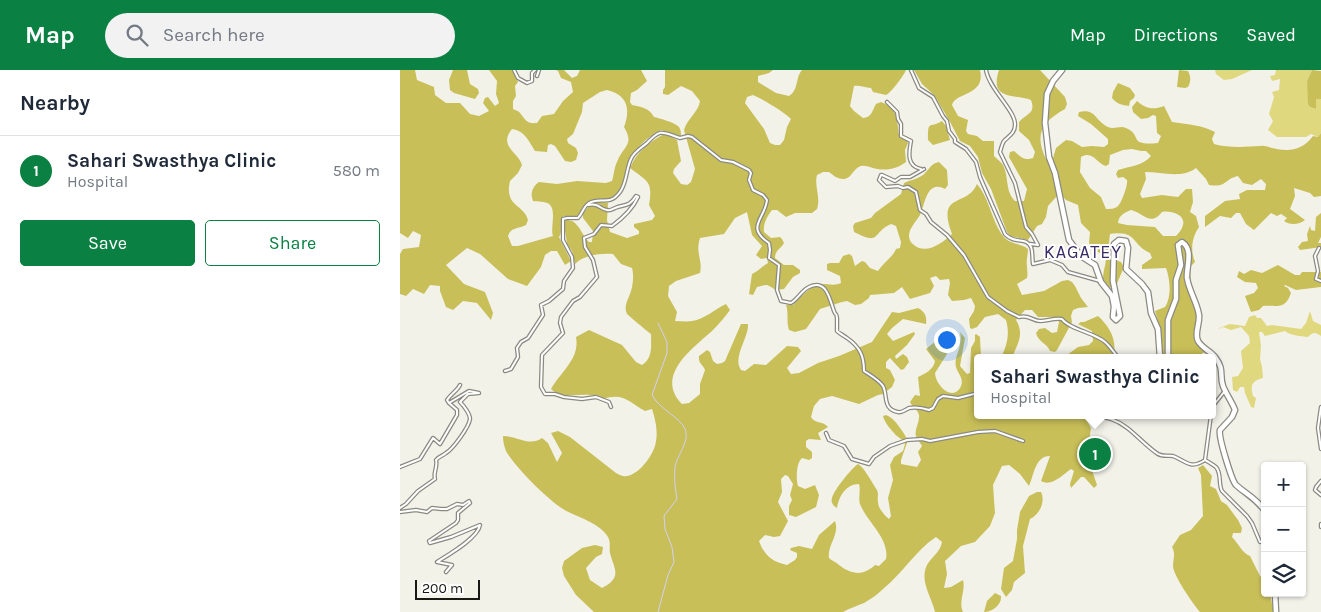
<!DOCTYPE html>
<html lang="en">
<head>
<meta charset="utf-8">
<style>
  body { margin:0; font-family:Karla,sans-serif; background:#f2f2f3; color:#1f2937 }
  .controls { position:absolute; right:15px; bottom:15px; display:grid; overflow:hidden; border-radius:5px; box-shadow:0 1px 4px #0004 }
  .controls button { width:45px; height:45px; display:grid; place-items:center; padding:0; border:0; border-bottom:1px solid #e0e1e3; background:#fff; color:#1f2937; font:25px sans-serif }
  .scale { position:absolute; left:15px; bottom:12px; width:65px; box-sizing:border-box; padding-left:5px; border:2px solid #181815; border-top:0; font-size:14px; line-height:18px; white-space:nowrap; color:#181815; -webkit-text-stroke:4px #fff; paint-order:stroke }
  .you { position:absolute; left:546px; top:269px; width:18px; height:18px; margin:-12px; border:4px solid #fff; border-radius:50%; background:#1a73e8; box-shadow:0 0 0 8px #1a73e833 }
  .badge { display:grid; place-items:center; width:32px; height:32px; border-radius:50%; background:#0b8043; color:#fff; font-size:16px; font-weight:700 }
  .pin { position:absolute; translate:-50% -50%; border:2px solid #fff; box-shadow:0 1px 5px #0006 }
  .popup { position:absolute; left:574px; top:284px; width:242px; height:65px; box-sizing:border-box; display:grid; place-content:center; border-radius:5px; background:#fff; filter:drop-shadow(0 1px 4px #0005); font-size:16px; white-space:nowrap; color:#747a83 }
  .popup b { font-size:19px; color:#1f2937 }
  .popup::after { content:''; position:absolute; left:50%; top:100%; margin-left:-10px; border:10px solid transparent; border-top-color:#fff }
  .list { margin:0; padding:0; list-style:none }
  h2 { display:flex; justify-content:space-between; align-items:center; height:65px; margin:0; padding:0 20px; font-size:21px }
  h2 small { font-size:16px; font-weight:400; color:#747a83 }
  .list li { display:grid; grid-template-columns:32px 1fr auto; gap:15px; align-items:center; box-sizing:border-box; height:70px; padding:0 20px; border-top:1px solid #e0e1e3 }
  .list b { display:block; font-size:19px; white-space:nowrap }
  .list p { margin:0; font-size:16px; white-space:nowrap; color:#747a83 }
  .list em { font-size:16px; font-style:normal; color:#747a83 }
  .actions { display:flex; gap:10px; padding:15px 20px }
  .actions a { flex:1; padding:11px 0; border:1px solid #0b8043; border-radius:5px; text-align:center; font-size:18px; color:#0b8043 }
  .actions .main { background:#0b8043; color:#fff }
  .icon { flex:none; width:28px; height:28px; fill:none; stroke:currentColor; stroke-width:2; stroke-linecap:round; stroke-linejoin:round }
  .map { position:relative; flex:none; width:921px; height:542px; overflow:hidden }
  header { display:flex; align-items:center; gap:30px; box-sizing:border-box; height:70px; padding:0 25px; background:#0b8043; color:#fff }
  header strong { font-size:24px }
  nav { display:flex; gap:28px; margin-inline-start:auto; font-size:18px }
  .search { width:350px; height:45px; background:#f2f2f3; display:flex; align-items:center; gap:12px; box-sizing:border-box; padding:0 18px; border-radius:28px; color:#747a83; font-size:19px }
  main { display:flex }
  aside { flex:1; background:#fff }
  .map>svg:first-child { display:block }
  .green { fill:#e0d87f }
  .forest { fill:#c9bf59; fill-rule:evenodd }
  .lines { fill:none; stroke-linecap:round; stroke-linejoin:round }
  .stream { stroke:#d4d0f5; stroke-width:1 }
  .street-casing { stroke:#8a8a82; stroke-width:4.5 }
  .primary-casing { stroke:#8a8a82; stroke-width:7 }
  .street { stroke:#fff; stroke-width:2 }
  .primary { stroke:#fff; stroke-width:4.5 }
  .labels { text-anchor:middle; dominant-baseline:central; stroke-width:4; stroke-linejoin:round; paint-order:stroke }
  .quarter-label { font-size:18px; letter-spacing:1px; fill:#392d68; stroke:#fff }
</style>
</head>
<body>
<header>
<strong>Map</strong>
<div class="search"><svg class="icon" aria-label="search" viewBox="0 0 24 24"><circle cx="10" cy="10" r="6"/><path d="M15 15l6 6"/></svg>Search here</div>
<nav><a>Map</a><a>Directions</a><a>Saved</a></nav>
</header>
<main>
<aside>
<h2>Nearby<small></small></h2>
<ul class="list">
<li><span class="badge">1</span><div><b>Sahari Swasthya Clinic</b><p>Hospital</p></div><em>580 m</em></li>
</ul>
<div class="actions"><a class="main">Save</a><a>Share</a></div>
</aside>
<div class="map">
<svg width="921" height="542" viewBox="0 0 921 542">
  <rect width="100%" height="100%" fill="#f3f2e9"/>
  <path class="green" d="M815,0H852L832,9L824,10L816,4Z
    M876,0H921H912L907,11L910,37L916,39V28L921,29V63L918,67L911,64L906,67H877L868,60L873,51L869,44L874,27L872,22L879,20L880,9L872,11L870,6L875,5Z
    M910,241L913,251L921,255V266C915,262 913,262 908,267C900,266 892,266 885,261L865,266L862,262H859L861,276L860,289L862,297L863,308C852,311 850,315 853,326L856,328L854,338L851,337L845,323L844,317H840L837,322L833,320L832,307L838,306L843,298L841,281L850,273L849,266L841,257L831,260L823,257L818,259L819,258L830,254L845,256L849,247L855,245L857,248H861L867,256L872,255L901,259L906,253Z"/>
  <path class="forest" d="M0,0H15L17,10L34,17L35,25L46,33H60L70,44L79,46L89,41L83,33L85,28L88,27L95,36L99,33L96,24L97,11L89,0H113L118,12L115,16L116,26L113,31V39C115,40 119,41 120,43C126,50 126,54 137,53L142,46L154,44L163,31L173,22L171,12L161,8L158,1L156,0H164L172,8L177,6L180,0H241L247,11L237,20L231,23L230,32L232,35C242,37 249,38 254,47C259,48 276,53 279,57C281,60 281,63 281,66L261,60C244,69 231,82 226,100C224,107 223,116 218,122C205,139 192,118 178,146H163C160,153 163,162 159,167L171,191L165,195L157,181H151L145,185L141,197L127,216L108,209L80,184L67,178L46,195L64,214L85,222L93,243L91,250L77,233L63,231L53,240L46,237L40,221V216L30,215L24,224L13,219L6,226L0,224V184L3,179L19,177L21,165L13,161L8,168L0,163ZM207,20C227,25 231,38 224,57C235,75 223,76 217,92C214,98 214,105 212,111L206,113L177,111L157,114L139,112C132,117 130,124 133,131C138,132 145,131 149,134C157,140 150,158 153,166L118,176H112L108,166C111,157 118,159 126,155L128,150C124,134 104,137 110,111L118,103L122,95C118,82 98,76 112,59C125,61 128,70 135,81L147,82L148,75L151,74L155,76L165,91L171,92L176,90L178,83L176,78L168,73L167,69L173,64L182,42L183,33L200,22Z
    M53,0H67L70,14L78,19L79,23L75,29L54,23L50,20L49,10Z
    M265,0H373L369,3L358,6V12L376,23L389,26C399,20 395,8 402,0H506C504,5 492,22 486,25L473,22L471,18C465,18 460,15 454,16L450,36L454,41L463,48C472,47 472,41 476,34L481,32C498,38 497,49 499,65L507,70L508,73L505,80L506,92C495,100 485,101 473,98C469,97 465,95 461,96C453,98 452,109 443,109C437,109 433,105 429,102H423L417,105C414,116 421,127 417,139L412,143H395L386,147L377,140H372C367,147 363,153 364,162L371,168L380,167L382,169L384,173C381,179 375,180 375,188L384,195H393L400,200V203L393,207L384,219L376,220C365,214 370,214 357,217L353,225L349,224L352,204C359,201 362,196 368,193L367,188L361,189L356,185L362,176L352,165L347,142L335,148L324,164L300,168C295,184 303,189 300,203L276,211L269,216L268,226L277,242L275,251C281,251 287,252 292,251C305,249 315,239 326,234L330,240C325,247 319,254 312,261C293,278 254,306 282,334L289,333L300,324V314L305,300C303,294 298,294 299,286L307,280L310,282L313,291L317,294L322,293L325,291L341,254H348C349,268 332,287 341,300L345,301L354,294L366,295L387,276L398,277L401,281L387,298L391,304L399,303L418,293L439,286L472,272L492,242L499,243L518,238C525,242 527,246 526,254L503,249L492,258L487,264L493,271L514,262L515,264L507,275L495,286L496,289L503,284L507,287L509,292L504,299L501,300L490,288L486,292V298L490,300L495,310L492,317L483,324L478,325L459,334L432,326L420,329L414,336L411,347C415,354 424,351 428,357L418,363L421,370L409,369L406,371V377L412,382V388L409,390L402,388C396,393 396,409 398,416L405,419L415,415L419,425L416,437L396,447L389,445V436L392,430L390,425L393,414L388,406L385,405L381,409L382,422L378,432L388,451L380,466L374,467L365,465L359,471C364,485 372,492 387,495L395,490L397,487V483L390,480L391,478L399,476L412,479L419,465L435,451C440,465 427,475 429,488C432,491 436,492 439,495C452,505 463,506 475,495L479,496L486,489C490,469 467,452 460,434C458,428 461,420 459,414C446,414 439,426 437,438L434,436C432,433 431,432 432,428C434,420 451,399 458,394C465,398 472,413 477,420C479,424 477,428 478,432C478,438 484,445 489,449L491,446L488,428L493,410L490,395L494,387L503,381L505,374C502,368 498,368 494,363C490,359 484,351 483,346L486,345C496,349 502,361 508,370L501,390V394L517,397L521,390L518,382L522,376C520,373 517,369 516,366C514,359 520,352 519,345C518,340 512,337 510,332L515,325L520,326L518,307C525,304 534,299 535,291L526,279L537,270H540L546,274L547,284L535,303C536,317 554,332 561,316C564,308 558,304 556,297C554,289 559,282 560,274C561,270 561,266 560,262L565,268L560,296L567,304L570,303L571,278L575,271V265L576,264L580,267L581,288H578V345H688L687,351L691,358L687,386L697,415L694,418L684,407H681L671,418L670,414L674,401L671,399C662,405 652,417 641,411L650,386C635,386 634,405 629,416L620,404L609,395L602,396L593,415L595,443L590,456L575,472L561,476L545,491L547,504L544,518L551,517L563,510C566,521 558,531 563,542H535C532,528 519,511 527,495C532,486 540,483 542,472L536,467C515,481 503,503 483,519C478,524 471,529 464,533C457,536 450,538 443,542H194L176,525L164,506L162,498L164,491L182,478L195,475L203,477L202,484L196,487L186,498L190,510L202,518C223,507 214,499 210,483C209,478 211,472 208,467C199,452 176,447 163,439C147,429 115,397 106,381C104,376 103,371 103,366C118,366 129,377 142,368L148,373L157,392L162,383L151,363L158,361L170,367L216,403C220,405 223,407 227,406C240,404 255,383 256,371C258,361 255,348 252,339L245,341C229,332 223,322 203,329C188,319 164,332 151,319C161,301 180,289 176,267L189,260L222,275L236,292L242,295C253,288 251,276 251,264C248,262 228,245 227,244C223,236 229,228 231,221C233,214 234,205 232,198L221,194L213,184C200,183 184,185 175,194L172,181L167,174L164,153L166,150C178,149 181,164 189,172H192L193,161L183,148V143L191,134L194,132L208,133L207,150L210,162L227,168L239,164V161L234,157V154L252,150L255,146L249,135C253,111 248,112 230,98C237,81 249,73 265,63L277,70L281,91L274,99L273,103L281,114L287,115L291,112L295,99L284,60C287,49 299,41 300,31L292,21L281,16L268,25L263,24V20L265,17ZM353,25C361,28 386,43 391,49L387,57L384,70L380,75H375L370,73L364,59L345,33L347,27Z
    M514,0H580C586,26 556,22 552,35L558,46L568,50L566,61L568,64L577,66L583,71H594V86C597,89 601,92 603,95C609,107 605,121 615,131H624L627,119L609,87L610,82L614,81C621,87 624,91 633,88L635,82L629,70L619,61V52C627,43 636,44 631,30C613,24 589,30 599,0H640L665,27L667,34L665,39C642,52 634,64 646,89L653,88L656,78L666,70L672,71L682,77L692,76L704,77L708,74V69L691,54L678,46L679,42C696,38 695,51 708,57C714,60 720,55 726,58C743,65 727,76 758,73L761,66L757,63L756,46L753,45L748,48L741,49L733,42L732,37L737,31C746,39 753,40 764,36L772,52C786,54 802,55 815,62L812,69L814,74C828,78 845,77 860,76C864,75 868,77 872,78C888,82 902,81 913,66L918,67L921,63V126L914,127L910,123L894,118L895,126L890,139L905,150C899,155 889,155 884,151L887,148L881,144L877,146L871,143L854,160L846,154L840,143H836L831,148L820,146L805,157V146L825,131L840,129L839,124L847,120H865L866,114L861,109L852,115L843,113L838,106C824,109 827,118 809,115L806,109L796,98C782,109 761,102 745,102L746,109L740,124L742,128L762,125L778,127L786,119H792L793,132L790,142L796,146L799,157C792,167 790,180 795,192L790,197L791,214L800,239L798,263L801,273L808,282L802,283V288H757L756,273L758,251L755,241L765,237C772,226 770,209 766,198L742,199V195L752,188L750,183C731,175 738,160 710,164L708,180L710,188L721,192L724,197L716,216L713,218L709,217L703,209C704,189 713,189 692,179L689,173L690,162L681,153L678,135L666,130L661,125L657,126L648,136L646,147L642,154L637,156L628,170L610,166L607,162L591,119L582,103L578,87L570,76L560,71L549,50L534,25L522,14ZM732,79L741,81H746L751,86C743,96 730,96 718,100L716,104L718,108L723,107L727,110C728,115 722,132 718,136C715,139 710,139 706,139L701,127L690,118L680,102L681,87C693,80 696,93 706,96L709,94L710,85L723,80ZM731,140C744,143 750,157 762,142C769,140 786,144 783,155C782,159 779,163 776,166H763L755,157L727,155L718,153C719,145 724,143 731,140Z
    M779,0L788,1C791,6 791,12 788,17L785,18L777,17Z
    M912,0L921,1V29H916V39L910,37L908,34L907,11Z
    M718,13L730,18L735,25L734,28L730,31L729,36C722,35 717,34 712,28L713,22Z
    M542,51L546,56L550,70L533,75L528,70C528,49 529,59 542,51Z
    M539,92L547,100L548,115L545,119C526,109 525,136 520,145C516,152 509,158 509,166C509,170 511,173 514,175C526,185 543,173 552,164C536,121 567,138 577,114C590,129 592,153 604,167C611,175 621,173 628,179C628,185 626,191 627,196C627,201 628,203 627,208L617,214L622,225L644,221L662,211L668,210L672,212L675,216L681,228L688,237L678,238L673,240L671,246L672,252L657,280L655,282L650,281C647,273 638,272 636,263L639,259L645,258L652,263L657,262L659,252L656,247H638L632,240H625L616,250C625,265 617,274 612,288H601C607,275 610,264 606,250L598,244L585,247L577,257L572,259L570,258L569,249L574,241L575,236L571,228L564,230L552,231L548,225L550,213L549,209L540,210L536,206L530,208L534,216L530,223L510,229L502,217L494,223L470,225L469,228L461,234L455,235L447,231L442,232L420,239L406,259L395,262L389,260C386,251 389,243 386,235H393C402,226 409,216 422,214C429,214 435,216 441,213L440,206L427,200V194L430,193H439L443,186L449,184L452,186L455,196L462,191L465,192L470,198L478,201C484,192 492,188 496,179L500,178L501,172L496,156L491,154C471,163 482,176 454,162L453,156L455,153L471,148L475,143L501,124L504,113C510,110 518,109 523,105C529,100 531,93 539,92Z
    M921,143V167L918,173H921V177L900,180L898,177L902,172L908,171L907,164L910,156L911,160L915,161L916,147Z
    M878,195L895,205H900L902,202H921V217L896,220L885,215L884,216L888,218L891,223C885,240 878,235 863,236L859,240L851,242L845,226L854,223L858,218L856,213L845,212L837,207L839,201L844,204L851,200L862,203Z
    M698,246C710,257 718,271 713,288H698L694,284L685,288H663L678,277L689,275L693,271L692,261L678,254L681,252H684Z
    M803,395L812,406L810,416L816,419L821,431L827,435L838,450L842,458L841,463H833L832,467C838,473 843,484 850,486L860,506L865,510V523H871V529L874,542H800C793,534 773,505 773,496C773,488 776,484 772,477L780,465L791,460L803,446L801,405L798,398Z
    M637,422H641C646,432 639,445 630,449L623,476L625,503L614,512L612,520L606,527L601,519L604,498L613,491L617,469V460L620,442L629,426Z
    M595,523L601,526C602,535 592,542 584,542L587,531Z"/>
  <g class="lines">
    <path class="stream" d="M258,253L267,272V283L252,325C259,339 280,347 285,359C290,372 277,385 275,397C274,407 275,418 277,429L264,446L265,459L272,477L274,492L268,505L258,542"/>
    <defs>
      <path id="street" d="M114,0L118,8L127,13L132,11V3L135,0
        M511,0L519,18L533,27L543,46L547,51L549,61L555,69V72L566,79L576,92L580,107L605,164C615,175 626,166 631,177C633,182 632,189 633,194L650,190L662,195L668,202L700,211
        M586,0C589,19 616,41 615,55C615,63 609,66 604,71C602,74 601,79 600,82L615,113L626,157L632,164L638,175L630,174
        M137,6L139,0
        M487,32L497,42L498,49L501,54V66L511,71C509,82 506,96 521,99
        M524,99L510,107H501L495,111L482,105H481L479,110L486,117L498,116L503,118L508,117L516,122L520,140L526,144L531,152L547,165L564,185L588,227L607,241L619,247C629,244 632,251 640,251C647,251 653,248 662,249C669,259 695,263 705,272C710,276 714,283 719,288
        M188,135C200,133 199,139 207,140C210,141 213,139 215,138C226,134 229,137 236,126L238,127C232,140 223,148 212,156L201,155L194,164L184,168L185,177L193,190L197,207L180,227L173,231L161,247L160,253L163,263L142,285L141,317L145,324H155L164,327L182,329L196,327L209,332L211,337
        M919,178L915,186L918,201L916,209L921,211
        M105,301L111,299L118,287L117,278L121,272L128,268L143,245L141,235L149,231L163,219L164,211L173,198L172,187L163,170V149L167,148H178C183,143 183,137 189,133C201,126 209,137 220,122C227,113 226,99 231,89C234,82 241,78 247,73C261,58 262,62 280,68L288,66L292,67L321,90L333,92L349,100L351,103L349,110L353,120L363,125L367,130C365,149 345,157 369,173L370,180L369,188L379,195L377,220L381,231L391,233C398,229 402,220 409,217C427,208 430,231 434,241C436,247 436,241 437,248C437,252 437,256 437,261C440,264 443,265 447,268C460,277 464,286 464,301C470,305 479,310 483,316C488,325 482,339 498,342C502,343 505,340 509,338C515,337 523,338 529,340L533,338L538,329L543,326L558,328L578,323
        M49,333L47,330C51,324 57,321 60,315
        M812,337L824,322
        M921,337L918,358L921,379
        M672,345C685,348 698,345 711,349C731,356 741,373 758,384C763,387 768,385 773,386C786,391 790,400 805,390
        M811,345L805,390C809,392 813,395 816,397C822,404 818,414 822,421L847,446L852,453L860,472L865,471
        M426,363L429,370L444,376L452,389L469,394L474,387L490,376L507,370L522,369L530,371L578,362L595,361L623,371
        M0,397L20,389L33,368L40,374L57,345V340L49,333
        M921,411L916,417L915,420L921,425
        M0,438L6,434L18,421L35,409C33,402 38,397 36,390C39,386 43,386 46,383C53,379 69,357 70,349C70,344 64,336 60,332L68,324L79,323L69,321L49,333
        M0,442L16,440L27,442L32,438L41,439H47L57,434L63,435L69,431L70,433L58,443V450L56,453L29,471L30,473L51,467L80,455C78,468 48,485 37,492L52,495L46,502
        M921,454V457"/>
      <path id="primary" d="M662,0L653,11L647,24L645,53L649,87L655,103L669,170L681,186L695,195L701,212L712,226L714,236L713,247L716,250L720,246L713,211L714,174L719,170L726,171L728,178L726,199L742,214L748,222L751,243L758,259L760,288
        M768,288V250L776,229V210L781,195L778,175L782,172C794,180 786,197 787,208C789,221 797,232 799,245C800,254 794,263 798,271C802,278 810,281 815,287C825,300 819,305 823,316C826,324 832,332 835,340L832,347L820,360C818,367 832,411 836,415C847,425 855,427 865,441
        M875,523L876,542"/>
    </defs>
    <use href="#street" class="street-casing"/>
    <use href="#primary" class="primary-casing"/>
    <use href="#street" class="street"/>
    <use href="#primary" class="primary"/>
  </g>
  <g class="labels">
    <g class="quarter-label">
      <text x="683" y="182">KAGATEY</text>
    </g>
  </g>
</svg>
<div class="controls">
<button>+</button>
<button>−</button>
<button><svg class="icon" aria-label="layers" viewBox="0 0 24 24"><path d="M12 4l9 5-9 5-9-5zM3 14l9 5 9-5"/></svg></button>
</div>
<div class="scale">200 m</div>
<div class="you"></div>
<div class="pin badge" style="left:695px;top:384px">1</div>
<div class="popup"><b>Sahari Swasthya Clinic</b>Hospital</div>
</div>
</main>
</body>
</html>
